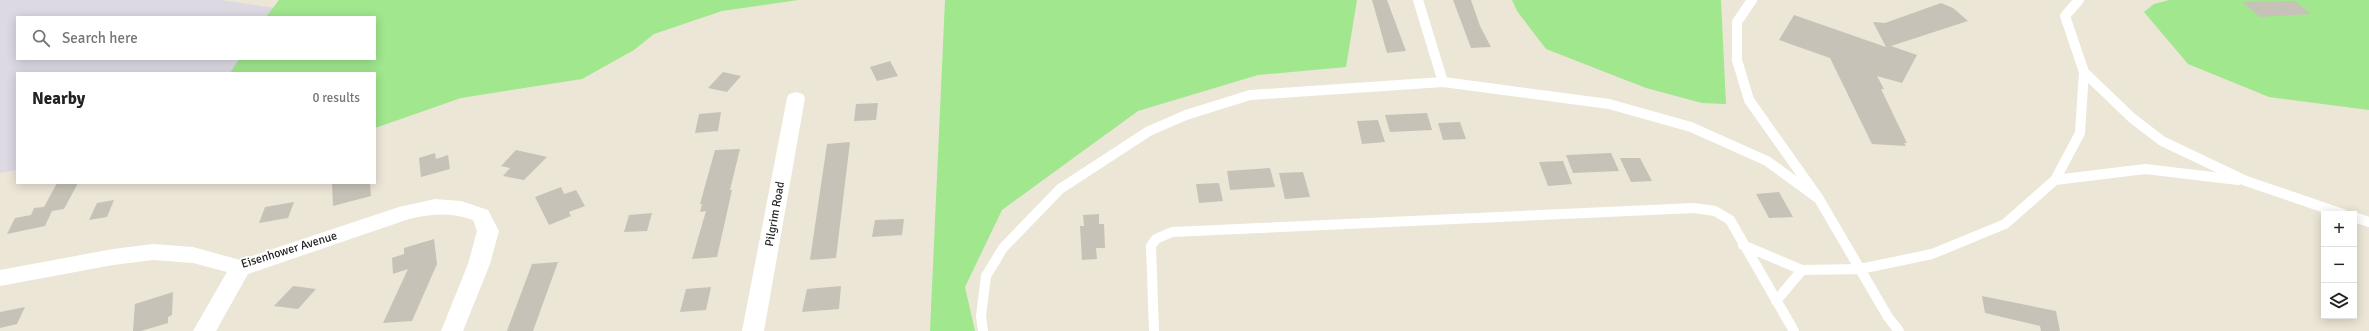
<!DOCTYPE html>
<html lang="en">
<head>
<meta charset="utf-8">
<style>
  body { margin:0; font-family:Signika,sans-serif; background:#f6f6f6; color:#222 }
  .controls { position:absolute; right:12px; bottom:12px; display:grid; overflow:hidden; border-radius:0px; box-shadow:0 2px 10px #0003 }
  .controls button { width:36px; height:36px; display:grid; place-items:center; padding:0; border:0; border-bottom:1px solid #e0e0e0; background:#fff; color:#222; font:20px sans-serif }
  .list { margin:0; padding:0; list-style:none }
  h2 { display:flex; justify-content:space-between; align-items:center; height:52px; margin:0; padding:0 16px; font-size:17px }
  h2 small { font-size:13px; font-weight:400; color:#767676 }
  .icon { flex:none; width:22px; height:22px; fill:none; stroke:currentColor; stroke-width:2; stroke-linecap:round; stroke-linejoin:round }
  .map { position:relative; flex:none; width:2369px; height:331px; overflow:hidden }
  .search { position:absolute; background:#fff; box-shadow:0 2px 10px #0003; left:16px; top:16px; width:360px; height:44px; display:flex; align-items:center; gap:10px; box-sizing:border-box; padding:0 14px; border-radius:0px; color:#767676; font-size:15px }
  .panel { position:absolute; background:#fff; box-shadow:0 2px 10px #0003; left:16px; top:72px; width:360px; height:112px; border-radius:0px }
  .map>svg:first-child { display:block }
  .industrial { fill:#ddd9e3 }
  .green { fill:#a0e78e }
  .building { fill:#c6c2b7 }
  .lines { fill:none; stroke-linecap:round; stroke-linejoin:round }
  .lane { stroke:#fff; stroke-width:10 }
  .street { fill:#fff; fill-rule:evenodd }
  .labels { text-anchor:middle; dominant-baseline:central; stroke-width:3.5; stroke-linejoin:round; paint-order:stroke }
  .street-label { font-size:12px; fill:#272727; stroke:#fff }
</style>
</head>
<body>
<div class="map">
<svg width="2369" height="331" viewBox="0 0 2369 331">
  <rect width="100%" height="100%" fill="#ece6d7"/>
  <path class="industrial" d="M0,0H221L282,9L276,17H17V59H246L236,73H17V170L0,173Z"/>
  <path class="green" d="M279,0H798L722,11L654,34L634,50L582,79L461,98L375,128V73H230L239,59H375V17H266Z
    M945,0H1357L1346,67L1258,75L1138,111L1002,210L965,287L975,331H930Z
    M1512,0H1721L1726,104L1702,103L1646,88L1546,49L1517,11Z
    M2169,0H2369V110L2269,97L2188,64L2144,12L2154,4Z"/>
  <path class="building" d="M1372,0H1387L1406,51L1387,53Z
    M1453,0H1471L1480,26L1491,47L1471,48Z
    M2295,1L2311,14L2260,17L2242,2Z
    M1941,3L1953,8L1968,21L1891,46L1917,55L1902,83L1877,76L1884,89H1881L1907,143H1904L1906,146L1872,144L1830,58L1779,40L1794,15L1886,47L1873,22L1885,23Z
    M890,61L898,76L877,81L870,67Z
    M723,72L741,76L727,92L708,88Z
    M878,103L876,120L854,121L856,104Z
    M721,112L718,131L695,133L699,114Z
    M1427,113L1432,130L1390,132L1385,115Z
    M1378,120L1385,142L1362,144L1357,121Z
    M1460,122L1466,139L1443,140L1438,123Z
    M850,142L836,258L810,260L827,144Z
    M740,149L730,190H732L717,257L692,259L706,211L700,212L702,204H700L715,150Z
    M516,150L547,157L524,180L503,176L510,168L501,166Z
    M435,153L436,159L448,155L450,169L421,177L419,158Z
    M1611,153L1619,171L1573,173L1566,155Z
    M1620,158H1640L1652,181L1631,182Z
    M1563,161L1572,184L1548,186L1539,162Z
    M1270,168L1275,187L1230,190L1227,171Z
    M1303,172L1310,197L1285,199L1279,173Z
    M57,183H78L64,209L52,211L45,226L7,234L15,218L31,215L34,208L44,207Z
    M332,183H370L371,196L333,206Z
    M1219,183L1223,201L1199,203L1196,184Z
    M561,187L564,194L576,190L585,206L569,212L571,216L549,225L535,197Z
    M1779,192L1793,217L1769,218L1756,194Z
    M114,200L107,217L89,220L97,203Z
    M294,202L288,218L259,223L265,207Z
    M652,213L647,231L624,232L629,215Z
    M1099,214V224H1104L1105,248H1096L1097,259L1082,260L1080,226H1084L1083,215Z
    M904,219L902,235L872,237L875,220Z
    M434,239L437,264L412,321L383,323L408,269L393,274L392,258L404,254V248Z
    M558,262L533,331H507L532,264Z
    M293,286L316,289L298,309L274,306Z
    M841,286L839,309L802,312L807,289Z
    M711,287L706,310L680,312L686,289Z
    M173,292L172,315L168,317V323L141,331H133L135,304Z
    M1982,296L2056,311L2060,331H2041L2040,326L1985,313Z
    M25,307L17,324L0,328V312Z"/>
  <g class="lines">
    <path class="lane" d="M1418,0L1443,82
      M1752,0L1737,22V60L1749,100L1819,199L1888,317L1899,331
      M2079,0L2065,16L2084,72L2132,118L2162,141L2246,181L2343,214
      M2055,180L2145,169L2238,180
      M2354,217L2369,222
      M1743,245L1802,270L1860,269L1932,254L2005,224L2055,180L2080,133L2084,72
      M1776,301L1802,270
      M983,331L981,316L986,276L1003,248L1060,189L1149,131L1186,115L1250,95L1443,82L1609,104L1691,127L1767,161L1819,199
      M1154,331L1151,246L1156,239L1172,232L1694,208L1715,211L1730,220L1794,331"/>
    <path class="street" d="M796,92L803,94L805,98L764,331H742L787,98L789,94Z
      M435,199L461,201L488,210L499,231L490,264L463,331H441L468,264L477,231L473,220C450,212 432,214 409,219L248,274L216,331H193L227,272L193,263L153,260L113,265L0,286V270L113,249L153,244L193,247L240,260L399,207Z"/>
  </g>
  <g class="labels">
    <g class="street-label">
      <text transform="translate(775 214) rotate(-80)">Pilgrim Road</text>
      <text transform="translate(289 250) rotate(-17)">Eisenhower Avenue</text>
    </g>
  </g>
</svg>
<div class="controls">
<button>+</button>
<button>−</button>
<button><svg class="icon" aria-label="layers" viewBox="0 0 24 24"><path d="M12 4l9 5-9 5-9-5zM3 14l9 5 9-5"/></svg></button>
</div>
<div class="search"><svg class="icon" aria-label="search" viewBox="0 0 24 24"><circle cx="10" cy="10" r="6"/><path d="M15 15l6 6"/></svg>Search here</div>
<section class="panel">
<h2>Nearby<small>0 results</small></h2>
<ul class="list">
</ul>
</section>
</div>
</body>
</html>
